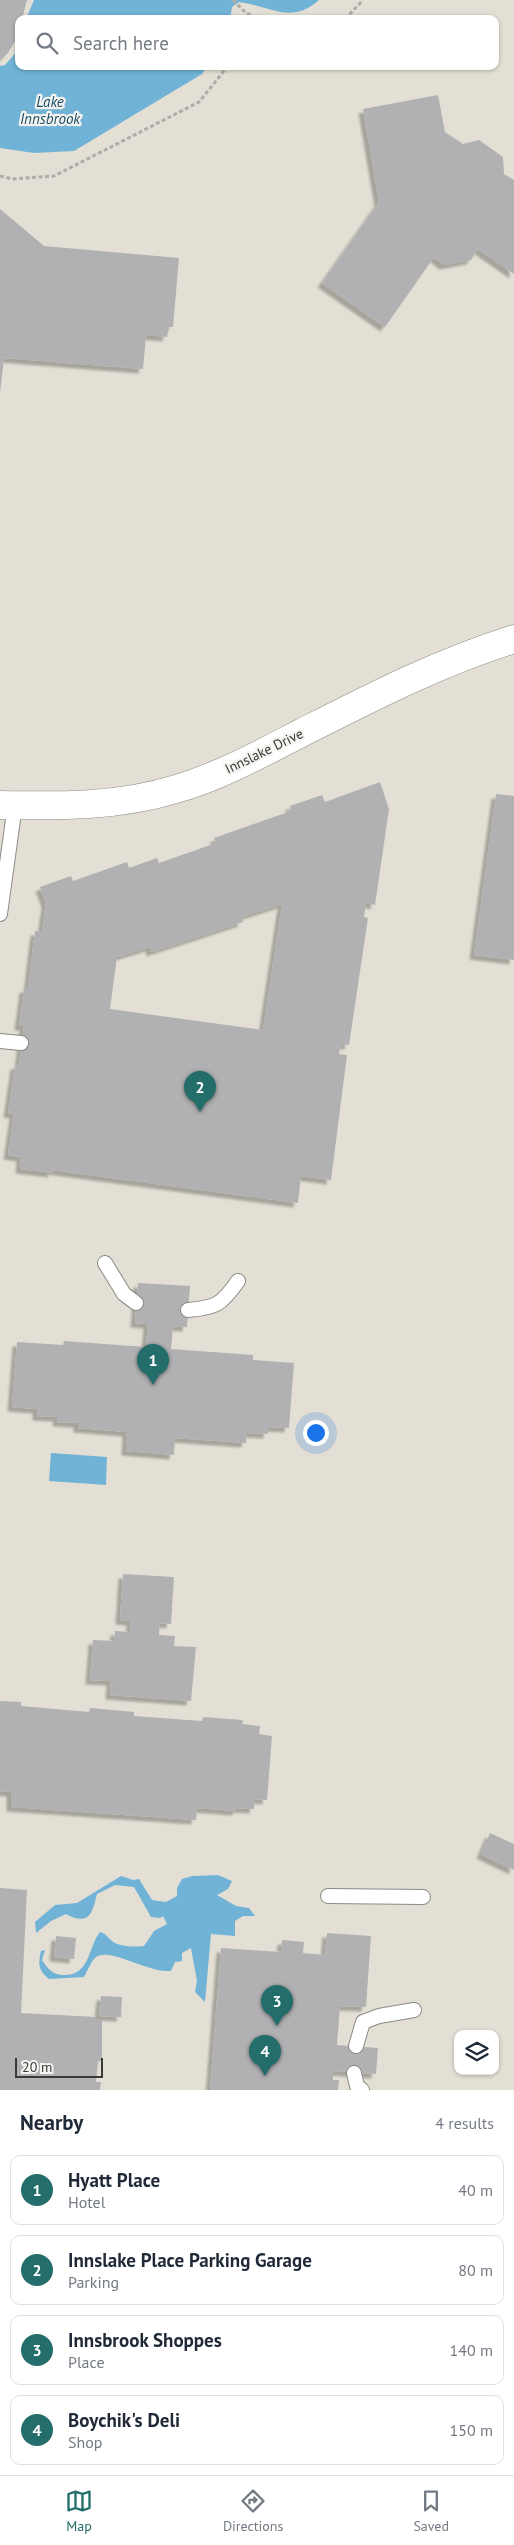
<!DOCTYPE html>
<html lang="en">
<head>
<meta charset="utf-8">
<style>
  body { margin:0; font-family:"PT Sans",sans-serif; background:#f6f6f7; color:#1f2937 }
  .controls { position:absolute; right:15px; bottom:15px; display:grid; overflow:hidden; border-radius:10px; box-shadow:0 1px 4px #0004 }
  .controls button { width:45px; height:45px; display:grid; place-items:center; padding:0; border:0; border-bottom:1px solid #e0e1e3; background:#fff; color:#1f2937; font:25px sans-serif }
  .scale { position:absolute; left:15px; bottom:12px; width:88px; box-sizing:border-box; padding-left:5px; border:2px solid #3a3938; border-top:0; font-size:14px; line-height:18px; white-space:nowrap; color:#3a3938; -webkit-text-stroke:4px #f6f4f1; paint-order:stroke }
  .you { position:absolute; left:315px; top:1432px; width:18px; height:18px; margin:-12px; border:4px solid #fff; border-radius:50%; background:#1a73e8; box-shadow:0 0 0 8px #1a73e833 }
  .badge { display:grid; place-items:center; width:32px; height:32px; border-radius:50%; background:#236e6a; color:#fff; font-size:16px; font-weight:700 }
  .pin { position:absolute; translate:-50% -41px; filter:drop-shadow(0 1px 2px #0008) }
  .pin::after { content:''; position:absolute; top:26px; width:18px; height:15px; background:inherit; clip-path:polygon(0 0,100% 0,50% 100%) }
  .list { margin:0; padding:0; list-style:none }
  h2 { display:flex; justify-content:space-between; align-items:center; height:65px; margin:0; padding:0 20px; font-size:21px }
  h2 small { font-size:16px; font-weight:400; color:#747a83 }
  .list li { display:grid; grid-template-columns:32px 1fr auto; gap:15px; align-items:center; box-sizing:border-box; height:70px; margin:0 10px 10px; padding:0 10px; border:1px solid #e0e1e3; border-radius:10px }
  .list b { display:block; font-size:19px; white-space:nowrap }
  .list p { margin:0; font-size:16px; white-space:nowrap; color:#747a83 }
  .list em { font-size:16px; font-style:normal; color:#747a83 }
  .icon { flex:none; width:28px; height:28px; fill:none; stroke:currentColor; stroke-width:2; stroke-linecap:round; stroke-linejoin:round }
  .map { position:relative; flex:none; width:514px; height:2090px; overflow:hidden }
  .search { position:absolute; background:#fff; box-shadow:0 1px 4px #0004; left:15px; right:15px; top:15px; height:55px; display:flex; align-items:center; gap:12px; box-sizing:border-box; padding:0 18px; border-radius:10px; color:#747a83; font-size:19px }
  .sheet { height:385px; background:#fff }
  nav { display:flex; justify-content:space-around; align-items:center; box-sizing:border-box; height:70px; border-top:1px solid #e0e1e3; background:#fff; font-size:14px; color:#747a83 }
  nav a { display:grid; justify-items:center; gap:2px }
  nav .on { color:#236e6a }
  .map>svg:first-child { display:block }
  .built { fill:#e3dfd4; fill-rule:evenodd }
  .water { fill:#70b3d7 }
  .building { fill:#b1b1b4; fill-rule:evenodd; filter:url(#shadow) }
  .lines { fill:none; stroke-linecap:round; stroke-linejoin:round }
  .lane-casing { stroke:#8c8a87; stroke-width:16 }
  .secondary-casing { stroke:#8c8a87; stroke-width:29 }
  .path { stroke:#adaca9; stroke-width:3; stroke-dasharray:4 2.5; stroke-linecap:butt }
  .lane { stroke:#fff; stroke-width:14 }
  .secondary { stroke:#fff; stroke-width:28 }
  .labels { text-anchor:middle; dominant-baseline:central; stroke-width:4.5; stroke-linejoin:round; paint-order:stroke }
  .street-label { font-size:14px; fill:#3a3938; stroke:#f6f4f1 }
  .water-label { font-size:15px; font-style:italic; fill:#174d66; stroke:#f6f4f1 }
</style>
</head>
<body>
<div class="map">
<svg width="514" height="2090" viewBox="0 0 514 2090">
  <defs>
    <filter id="shadow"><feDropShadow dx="-4.5" dy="4.5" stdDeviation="1" flood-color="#0004"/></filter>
  </defs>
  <rect width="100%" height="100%" fill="#e8e7e4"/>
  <path class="built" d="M0,0H514V2090H0ZM19,19H495V66H19ZM458,2034H495V2071H458Z"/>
  <path class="water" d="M34,0H319C291,25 270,6 239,2L232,7L230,19H26Z
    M19,49V66H207L202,74L74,151L34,153L0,148V66L5,65Z
    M51,1453L107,1457L106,1485L49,1481Z
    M218,1875L232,1881L228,1889L217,1895L236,1906L249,1908L255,1916H243L235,1921V1936L211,1934L205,2002L195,1992L197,1981L191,1948L182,1953V1961L175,1962L171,1971C148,1973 110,1947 96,1957C91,1961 87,1972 84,1977L49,1979C38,1970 38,1964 41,1951L45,1950L42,1960C48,1969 53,1975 64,1975C90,1976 88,1947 100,1932C107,1934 107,1937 112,1941C119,1947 135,1947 144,1946L154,1931L167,1924L163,1916L160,1918L151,1917L134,1887L115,1885L97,1894C92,1914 89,1926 66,1914L51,1921L36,1933L35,1922L55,1905L77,1903L121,1876L133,1880L139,1879L152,1900L166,1902L177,1896V1888L182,1879L192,1876Z"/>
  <path class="building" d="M0,0H27L22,19H19L16,40L7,54L0,60Z
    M438,95L445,132L463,144L479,140L503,157L504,174L514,180V274L478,249L471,260L444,265L434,257L385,327L322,283L379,202L363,109Z
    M0,209L44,246L179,258L173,327H169L167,337L146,335L143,369L4,358L0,393Z
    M380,782L389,809L375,905L366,903L364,917L368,918L349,1045L341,1044L339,1054L347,1055L331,1180L301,1176L298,1203L52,1170L53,1173L20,1169L21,1157L8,1155L14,1114L8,1113L15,1065H19L24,1026H19L24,988L28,989L35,931L42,932L46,903L40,887L71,876L73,881L127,862L129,868L157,858L159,863L216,843L214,838L291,811L290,806L322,795L325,802ZM282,904L263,1030L110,1009L117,957L150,947L151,952L243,922L241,917Z
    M496,794L514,796V960L474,955Z
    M138,1283L190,1286L187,1327L173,1326L171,1349L253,1355V1360L294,1363L289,1428L268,1427V1434L247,1433L246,1443L175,1438L174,1455L126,1451L127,1432L78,1428V1423L57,1422L58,1417L37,1416V1409L12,1407L17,1342L63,1345L64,1341L146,1347L148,1324L135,1323Z
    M123,1574L174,1577L171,1624L160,1623L159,1635L175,1636L174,1646L196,1647L191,1701L110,1695L111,1681L90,1680L93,1640L114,1641L115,1631L130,1632L131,1621L120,1620Z
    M0,1701L21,1702V1706L89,1712L90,1708L134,1712V1716L202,1721L203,1717L243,1720L242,1724L260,1726L259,1734L272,1736L267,1800L255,1799L254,1809L237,1808V1811L197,1808L196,1820L11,1807V1792L0,1791Z
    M490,1833L514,1844V1870L481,1854Z
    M0,1888L27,1890L21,2013L96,2017V2020H102V2061H98L96,2082H101L100,2090H0Z
    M327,1933L371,1936L366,2007L340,2006L337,2045L378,2048L376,2074L333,2071V2080H339L338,2090H210L221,1948L281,1952L282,1940L304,1942L303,1953L325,1955Z
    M56,1936L76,1938L74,1959L54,1957Z
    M101,1996L122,1997L121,2017L99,2016Z"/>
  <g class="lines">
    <defs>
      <path id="lane" d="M0,914L15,805
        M0,1041L21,1043
        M105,1263L124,1294L136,1303
        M188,1310C216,1308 222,1304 238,1281
        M328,1896L423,1897
        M356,2046L363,2022L379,2016L414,2010
        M354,2073L357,2086L362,2090"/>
      <path id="secondary" d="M0,805C60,806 118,807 176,789C221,776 262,753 303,732C372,697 440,662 514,639"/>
    </defs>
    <use href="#lane" class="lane-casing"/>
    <use href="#secondary" class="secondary-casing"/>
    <path class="path" d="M233,0L246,13L259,19
      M345,19L363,0
      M0,176L12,179L54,176L199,102L228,66"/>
    <use href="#lane" class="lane"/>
    <use href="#secondary" class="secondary"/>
  </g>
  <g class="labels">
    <g class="street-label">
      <text transform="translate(264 751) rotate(-26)">Innslake Drive</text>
    </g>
    <g class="water-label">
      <text x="50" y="101">Lake<tspan x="50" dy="17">Innsbrook</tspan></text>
    </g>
  </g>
</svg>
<div class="controls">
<button><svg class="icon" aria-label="layers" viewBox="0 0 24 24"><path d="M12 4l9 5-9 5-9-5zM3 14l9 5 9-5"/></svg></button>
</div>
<div class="scale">20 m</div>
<div class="you"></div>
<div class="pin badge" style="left:153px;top:1385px">1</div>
<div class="pin badge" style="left:200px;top:1112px">2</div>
<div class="pin badge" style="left:277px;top:2026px">3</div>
<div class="pin badge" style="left:265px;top:2076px">4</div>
<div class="search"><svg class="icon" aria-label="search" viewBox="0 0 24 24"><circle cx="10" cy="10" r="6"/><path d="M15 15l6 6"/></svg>Search here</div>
</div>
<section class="sheet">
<h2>Nearby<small>4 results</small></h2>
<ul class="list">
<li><span class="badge">1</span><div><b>Hyatt Place</b><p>Hotel</p></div><em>40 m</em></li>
<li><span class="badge">2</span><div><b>Innslake Place Parking Garage</b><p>Parking</p></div><em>80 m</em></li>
<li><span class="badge">3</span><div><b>Innsbrook Shoppes</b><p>Place</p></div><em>140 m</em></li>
<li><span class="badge">4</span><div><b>Boychik's Deli</b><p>Shop</p></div><em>150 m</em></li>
</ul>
</section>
<nav>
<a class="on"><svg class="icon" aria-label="map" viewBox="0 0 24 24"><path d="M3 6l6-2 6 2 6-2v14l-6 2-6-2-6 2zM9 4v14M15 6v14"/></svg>Map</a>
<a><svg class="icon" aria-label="directions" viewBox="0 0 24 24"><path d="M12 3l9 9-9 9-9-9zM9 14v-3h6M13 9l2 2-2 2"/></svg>Directions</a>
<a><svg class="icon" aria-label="saved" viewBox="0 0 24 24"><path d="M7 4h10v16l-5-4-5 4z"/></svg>Saved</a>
</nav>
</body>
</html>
